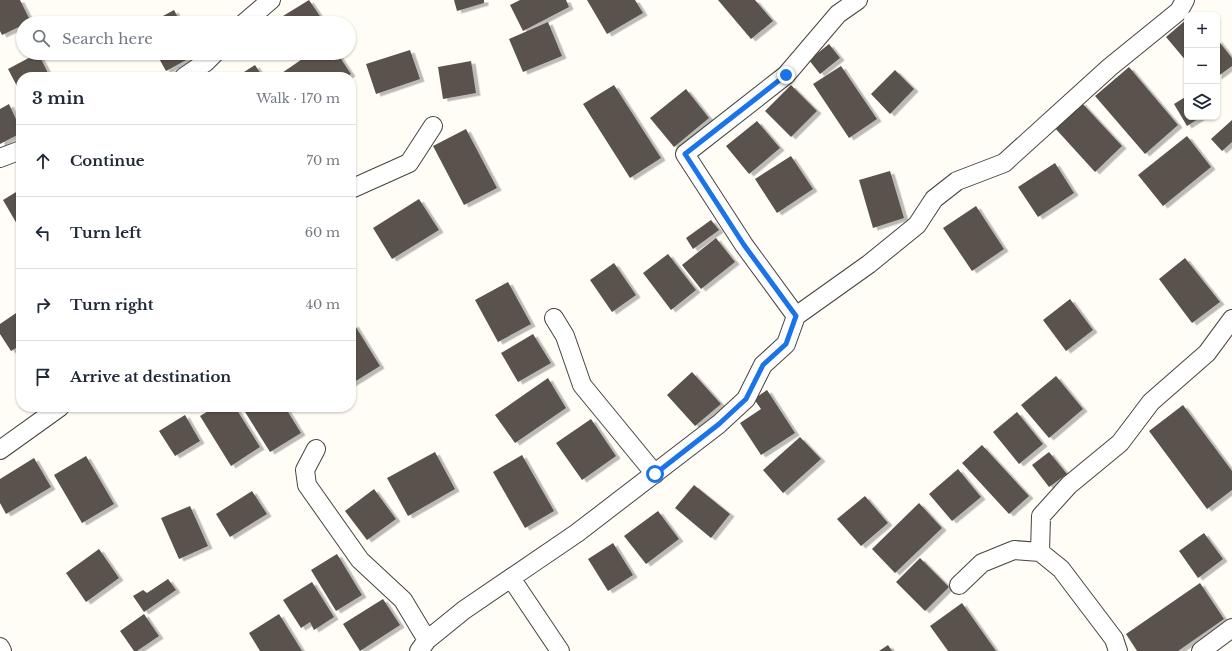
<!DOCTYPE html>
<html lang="en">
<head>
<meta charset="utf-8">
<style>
  body { margin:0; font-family:"Libre Baskerville",serif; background:#f6f6f7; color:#1f2937 }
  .controls { position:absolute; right:12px; top:12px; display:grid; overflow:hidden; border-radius:8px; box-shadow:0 1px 3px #0004 }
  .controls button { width:36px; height:36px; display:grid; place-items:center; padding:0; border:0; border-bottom:1px solid #e0e1e3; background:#fff; color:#1f2937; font:20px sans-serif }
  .stop { position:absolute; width:12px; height:12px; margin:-9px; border:3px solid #1a73e8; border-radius:50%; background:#fff }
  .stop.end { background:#1a73e8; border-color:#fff; box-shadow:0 1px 4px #0008 }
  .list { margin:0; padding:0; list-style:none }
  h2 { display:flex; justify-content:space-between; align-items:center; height:52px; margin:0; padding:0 16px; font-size:17px }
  h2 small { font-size:13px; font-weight:400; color:#747a83 }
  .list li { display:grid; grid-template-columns:26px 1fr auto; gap:12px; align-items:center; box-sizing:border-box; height:72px; padding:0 16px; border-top:1px solid #e0e1e3 }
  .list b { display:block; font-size:15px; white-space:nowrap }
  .list em { font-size:13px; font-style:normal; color:#747a83 }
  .icon { flex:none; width:22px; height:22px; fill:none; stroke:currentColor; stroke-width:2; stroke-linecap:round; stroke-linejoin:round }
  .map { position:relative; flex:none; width:1232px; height:651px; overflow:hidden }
  .search { position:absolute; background:#fff; box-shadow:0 1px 3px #0004; left:16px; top:16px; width:340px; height:44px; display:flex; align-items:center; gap:10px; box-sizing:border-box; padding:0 14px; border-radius:22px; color:#747a83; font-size:15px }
  .panel { position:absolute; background:#fff; box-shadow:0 1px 3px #0004; left:16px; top:72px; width:340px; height:340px; border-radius:16px }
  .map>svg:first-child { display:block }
  .building { fill:#5a524d; filter:url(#shadow) }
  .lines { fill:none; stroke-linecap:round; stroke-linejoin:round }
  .minor-casing { stroke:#444; stroke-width:20 }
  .minor { stroke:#fff; stroke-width:18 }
  .route { stroke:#1a73e8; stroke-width:5 }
</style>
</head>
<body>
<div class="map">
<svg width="1232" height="651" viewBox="0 0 1232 651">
  <defs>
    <filter id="shadow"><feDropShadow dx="4.5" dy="2.5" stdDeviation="0" flood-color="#0004"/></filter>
  </defs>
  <rect width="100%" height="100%" fill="#fffdf5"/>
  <path class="building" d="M0,0H20L31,22L23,23V25L2,35L0,31Z
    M309,0L324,22L288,23L283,16Z
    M454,0H484V3L457,11Z
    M520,0H566L569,7L523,31L510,5Z
    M587,0H635L643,13L607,34Z
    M718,0H755L773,21L751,39Z
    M174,10L181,23H150Z
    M1187,19V62L1166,37Z
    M548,22L562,56L523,72L509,39Z
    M1217,39L1232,58V66L1217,77Z
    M829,44L840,58L820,74L809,60Z
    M410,50L420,79L376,94L366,64Z
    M38,53L50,77H21V94L8,69Z
    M156,53H199L166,71Z
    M311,53H337L351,74L346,77H276Z
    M471,61L476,93L443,99L438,67Z
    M255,65L263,77H236Z
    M841,66L877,119L849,138L813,84Z
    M1129,67L1178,125L1145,154L1095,96Z
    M895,70L914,89L890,114L871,94Z
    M614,85L661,158L630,178L583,104Z
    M791,85L817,111L791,137L765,111Z
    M686,89L709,118L674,147L650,118Z
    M1187,96V117H1201L1187,126L1174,104Z
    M1081,102L1122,146L1095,172L1054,127Z
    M9,104L21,130V133L0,144V109Z
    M1232,120V142L1222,151L1211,139Z
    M757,121L780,148L749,174L726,146Z
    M466,129L497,188L464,205L433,146Z
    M1187,136L1211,167L1163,206L1138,175Z
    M791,156L813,189L777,213L755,179Z
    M1055,163L1074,193L1038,217L1018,187Z
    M890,171L904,218L873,228L859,180Z
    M21,189V231L3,200Z
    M419,199L439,230L392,259L373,228Z
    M976,206L1004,249L972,271L943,228Z
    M711,220L719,230L693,249L686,238Z
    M716,238L735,262L701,289L682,265Z
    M668,254L696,290L671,310L643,273Z
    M1185,258L1220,302L1192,323L1159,279Z
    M614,263L636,295L612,312L590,280Z
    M508,282L531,324L498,342L475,300Z
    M1070,299L1093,330L1066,351L1043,320Z
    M19,311L21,314V345L11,351L0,334V324Z
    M354,324L380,366L351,384V326Z
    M533,334L551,363L518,382L501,353Z
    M692,372L721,404L695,426L667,395Z
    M1056,376L1083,409L1049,438L1021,405Z
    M548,378L566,408L515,443L495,415Z
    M767,390L795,433L761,455L740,423L761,409L754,399Z
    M1183,405L1232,471V490L1207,509L1149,431Z
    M215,407H235L260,447L231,466L200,416Z
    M242,407H285L301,433L270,452Z
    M1017,412L1043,444L1019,464L993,432Z
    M185,415L200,441L175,456L159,431Z
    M591,419L616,456L582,480L556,443Z
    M800,437L821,459L783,493L763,470Z
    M982,445L1029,496L1009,514L962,463Z
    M435,452L455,489L408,516L387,478Z
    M1049,452L1067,474L1049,487L1032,465Z
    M522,455L554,511L525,528L493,472Z
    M86,456L114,504L82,523L54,475Z
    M34,458L51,487L6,514L0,503V479Z
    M958,469L981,497L952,521L929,494Z
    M694,485L730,514L711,538L675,508Z
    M374,489L396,519L367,540L345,511Z
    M252,491L267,514L230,537L216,514Z
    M865,496L888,523L861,546L837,519Z
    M919,503L942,528L895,573L872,549Z
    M190,506L208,546L179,559L161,518Z
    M658,511L679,539L646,564L624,536Z
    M1204,533L1223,559L1198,578L1179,551Z
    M613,543L633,575L608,591L588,559Z
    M99,549L119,578L86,602L66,573Z
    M337,554L362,595L336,611L311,570Z
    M920,558L949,587L925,611L896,582Z
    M168,579L176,590L144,612L133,596L143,590L147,593Z
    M312,582L334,617L314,630L310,622L301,628L283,600Z
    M1200,583L1224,619L1178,651H1137L1126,634Z
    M383,599L400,625L360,651L343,624Z
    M962,603L996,651H948L930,626Z
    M144,614L159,636L137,651H134L120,631Z
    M279,614L302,651H260L249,633Z
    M888,645L892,651H879Z"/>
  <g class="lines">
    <defs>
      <path id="minor" d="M244,23L271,0
        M184,77L206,62L215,53
        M0,158L21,150
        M351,189L409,163L433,126
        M796,316L744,245L685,154L786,75L838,14L858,0
        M554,318L565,336L582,385L655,474
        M316,449L305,470L307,485L360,560L403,600L427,640
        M0,450L60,407
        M1040,552L1041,516L1069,485L1120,443L1151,402L1207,353L1232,319
        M511,578L560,651
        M959,585L982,563L1014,550L1040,552L1061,569L1114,639L1118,651
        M0,647L2,651
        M419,651L427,640L464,610L577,533L719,424L746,399L763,365L786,344L796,316L869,264L917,225L934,199L957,181L1004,163L1110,67L1179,11L1185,0
        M1201,651L1232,628"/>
    </defs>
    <use href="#minor" class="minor-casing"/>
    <use href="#minor" class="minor"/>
  </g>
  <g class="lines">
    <path class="route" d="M655,474L719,424L746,399L763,365L786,344L796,316L744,245L685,154L786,75"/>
  </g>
</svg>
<div class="controls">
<button>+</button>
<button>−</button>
<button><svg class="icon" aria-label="layers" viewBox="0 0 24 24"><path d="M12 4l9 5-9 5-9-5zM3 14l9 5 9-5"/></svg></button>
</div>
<div class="stop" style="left:655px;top:474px"></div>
<div class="stop end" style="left:786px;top:75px"></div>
<div class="search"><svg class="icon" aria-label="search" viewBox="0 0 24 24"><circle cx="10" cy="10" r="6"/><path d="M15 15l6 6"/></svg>Search here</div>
<section class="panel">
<h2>3 min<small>Walk · 170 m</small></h2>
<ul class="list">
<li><svg class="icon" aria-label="ahead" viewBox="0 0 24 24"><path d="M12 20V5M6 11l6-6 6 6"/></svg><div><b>Continue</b></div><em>70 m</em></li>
<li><svg class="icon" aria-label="left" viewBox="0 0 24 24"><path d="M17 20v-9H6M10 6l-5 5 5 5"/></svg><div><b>Turn left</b></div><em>60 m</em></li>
<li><svg class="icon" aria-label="right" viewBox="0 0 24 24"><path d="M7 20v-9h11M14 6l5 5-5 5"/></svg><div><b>Turn right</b></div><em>40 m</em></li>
<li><svg class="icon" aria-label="arrive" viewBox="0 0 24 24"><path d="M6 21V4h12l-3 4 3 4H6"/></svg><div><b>Arrive at destination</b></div></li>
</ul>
</section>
</div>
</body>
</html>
